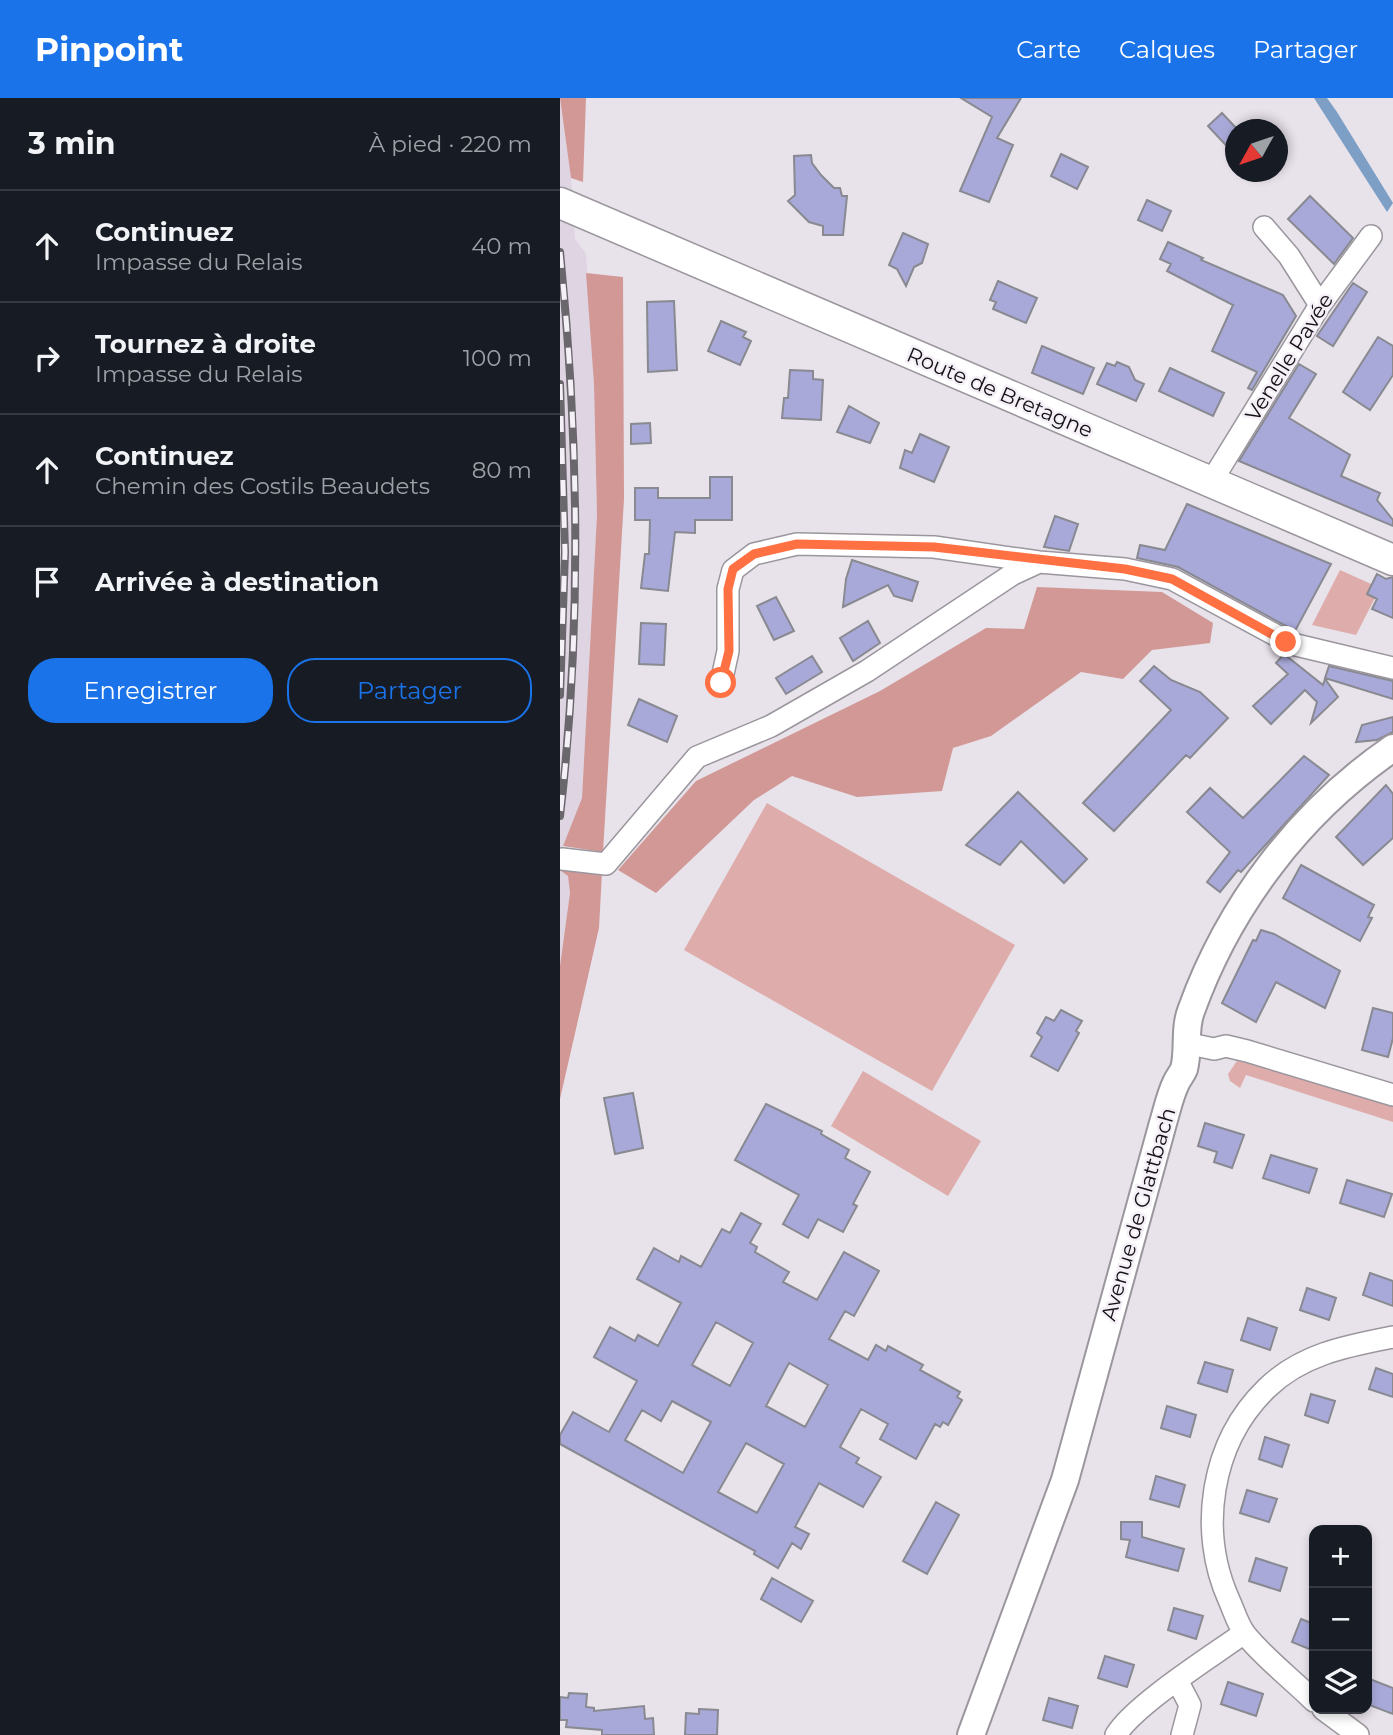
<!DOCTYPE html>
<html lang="fr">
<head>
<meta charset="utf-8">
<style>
  body { margin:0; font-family:Montserrat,sans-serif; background:#20242c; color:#f1f3f6 }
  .controls { position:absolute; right:21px; bottom:21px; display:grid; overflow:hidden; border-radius:14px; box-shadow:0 4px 10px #0003 }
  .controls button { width:63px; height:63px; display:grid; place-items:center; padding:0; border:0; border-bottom:2px solid #363941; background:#171b24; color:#f1f3f6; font:35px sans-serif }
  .compass { position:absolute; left:665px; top:21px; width:63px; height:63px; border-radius:50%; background:#171b24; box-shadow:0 4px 10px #0003; rotate:230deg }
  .stop { position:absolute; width:21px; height:21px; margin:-16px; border:5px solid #ff7043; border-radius:50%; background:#fff }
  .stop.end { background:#ff7043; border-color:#fff; box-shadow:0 2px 7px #0008 }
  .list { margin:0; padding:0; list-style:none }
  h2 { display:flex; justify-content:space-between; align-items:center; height:91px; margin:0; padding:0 28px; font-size:30px }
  h2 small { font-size:23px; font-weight:400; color:#9ea1a6 }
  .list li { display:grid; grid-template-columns:46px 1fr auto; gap:21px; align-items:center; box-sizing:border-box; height:112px; padding:0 28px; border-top:2px solid #363941 }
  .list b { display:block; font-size:26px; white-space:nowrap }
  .list p { margin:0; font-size:23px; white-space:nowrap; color:#9ea1a6 }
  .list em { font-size:23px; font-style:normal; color:#9ea1a6 }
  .actions { display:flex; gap:14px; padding:21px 28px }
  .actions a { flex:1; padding:16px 0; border:2px solid #1a73e8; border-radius:28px; text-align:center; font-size:24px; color:#1a73e8 }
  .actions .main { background:#1a73e8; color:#fff }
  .icon { flex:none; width:38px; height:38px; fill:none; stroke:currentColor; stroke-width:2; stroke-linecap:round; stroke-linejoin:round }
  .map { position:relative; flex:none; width:833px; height:1637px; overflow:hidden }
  header { display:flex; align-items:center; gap:42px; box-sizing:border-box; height:98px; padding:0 35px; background:#1a73e8; color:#fff }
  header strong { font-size:33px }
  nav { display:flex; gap:38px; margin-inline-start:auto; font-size:24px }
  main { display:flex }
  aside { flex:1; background:#171b24 }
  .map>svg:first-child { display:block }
  .built { fill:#ded4e2 }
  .green { fill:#deadab }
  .forest { fill:#d19896 }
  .water { fill:#7d9fc6 }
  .building { fill:#a9a9d9; stroke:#888991; stroke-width:2; fill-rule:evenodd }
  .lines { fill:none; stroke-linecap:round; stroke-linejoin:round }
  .minor-casing { stroke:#9b969e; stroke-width:24 }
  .tertiary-casing { stroke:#9b969e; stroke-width:30 }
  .secondary-casing { stroke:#9b969e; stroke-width:33 }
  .minor { stroke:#fff; stroke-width:21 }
  .tertiary { stroke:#fff; stroke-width:26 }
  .secondary { stroke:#fff; stroke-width:30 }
  .rail-casing { stroke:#6a676c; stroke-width:8 }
  .rail { stroke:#f5eff8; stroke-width:5; stroke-dasharray:16; stroke-linecap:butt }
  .route { stroke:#ff7043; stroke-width:9 }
  .labels { text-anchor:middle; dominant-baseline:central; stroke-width:5; stroke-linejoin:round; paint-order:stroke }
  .street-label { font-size:21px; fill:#141215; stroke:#f5eff8 }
</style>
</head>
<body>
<header>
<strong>Pinpoint</strong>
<nav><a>Carte</a><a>Calques</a><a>Partager</a></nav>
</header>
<main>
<aside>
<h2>3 min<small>À pied · 220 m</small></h2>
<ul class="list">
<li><svg class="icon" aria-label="ahead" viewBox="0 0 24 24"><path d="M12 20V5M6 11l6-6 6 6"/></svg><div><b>Continuez</b><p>Impasse du Relais</p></div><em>40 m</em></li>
<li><svg class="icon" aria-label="right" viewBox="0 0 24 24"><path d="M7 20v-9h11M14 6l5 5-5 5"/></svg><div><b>Tournez à droite</b><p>Impasse du Relais</p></div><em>100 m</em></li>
<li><svg class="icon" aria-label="ahead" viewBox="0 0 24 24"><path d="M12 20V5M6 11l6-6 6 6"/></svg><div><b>Continuez</b><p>Chemin des Costils Beaudets</p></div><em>80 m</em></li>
<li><svg class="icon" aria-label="arrive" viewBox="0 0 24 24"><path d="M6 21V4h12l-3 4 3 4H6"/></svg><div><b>Arrivée à destination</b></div></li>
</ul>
<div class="actions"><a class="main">Enregistrer</a><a>Partager</a></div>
</aside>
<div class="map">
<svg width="833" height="1637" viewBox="0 0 833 1637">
  <rect width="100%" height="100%" fill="#e8e2ea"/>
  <path class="built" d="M0,2L11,80L15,141L26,156L34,286L37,417L22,700L3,748L1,773L8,778L10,795L0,868Z"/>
  <path class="green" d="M780,472L820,490L796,537L752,527Z
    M207,705L455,847L372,993L124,852Z
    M689,960L833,1005V1024L686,977L680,990L670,983L668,976L677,963L687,965Z
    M303,973L421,1043L388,1098L271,1028Z"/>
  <path class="forest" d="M0,0H26L23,84L11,80Z
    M26,175L63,179L64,401L43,754L3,748L22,700L37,417L34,286Z
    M477,489L602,494L653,525L650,545L592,552L563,581L521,574L431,638L393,650L382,693L297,699L232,678L194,702L96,795L58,772L136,683L320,593L426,530L464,531Z
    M10,766L42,774L39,830L0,1001V868L10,795L8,778L1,773Z"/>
  <path class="water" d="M754,0H767L777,14L833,105L827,114Z"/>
  <path class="building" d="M401,0H461L437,40L453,47L429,104L400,93L432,19Z
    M662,15L676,30V58L648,28Z
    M501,56L528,69L517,91L491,78Z
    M251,57L252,65L261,77L274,90H280L282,98H287L283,137H263V128L249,124L228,103L235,97L234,58Z
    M750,98L793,140L774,166L728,121Z
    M587,102L611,113L602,133L578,122Z
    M343,135L368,146L362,165L354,169L346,188L337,171L329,167Z
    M608,144L643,160L641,162L723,197L736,218L692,292L688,290L697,274L652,253L673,207L607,173L611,166L600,161Z
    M438,183L477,200L466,225L433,211L436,204L430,202Z
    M793,185L807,194L773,248L757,238Z
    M114,203L117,272L88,274L87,204Z
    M161,223L186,234L183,239L191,243L180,267L148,253Z
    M818,239L833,248V277L810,312L783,294Z
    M482,248L534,270L523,296L472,275Z
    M557,264L569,269L575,282L584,286L576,303L537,286L547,265L555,268Z
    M739,266L756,276L729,320L790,357L781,378L820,395L817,402L833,422V428L679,363Z
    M610,270L664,295L653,318L599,293Z
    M230,272L253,273V281L263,282L261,322L222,320L224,300H228Z
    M289,308L319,325L310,345L277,334Z
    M90,325L91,345L71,346V326Z
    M360,336L389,349L374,384L340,370L345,352L352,355Z
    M150,379H172V422H135V435L115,434L108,493L81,490L85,456H89L90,422H75V390H98V400H150Z
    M627,406L771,466L735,533L618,469L577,460L580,447L605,452Z
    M495,418L518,426L509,453L484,449Z
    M292,462L358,484L352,503L334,498L328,487L283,509L286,481Z
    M817,476L826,481L833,479V520L812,511L817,501L807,496Z
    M216,499L234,533L214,542L197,508Z
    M308,523L320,545L293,563L280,540Z
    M81,525L106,526L104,567L79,566Z
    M724,556L763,587L765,581L778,599L751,625L757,604L745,592L711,626L693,608L728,576L716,565Z
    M252,558L262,574L226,596L216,580Z
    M594,568L611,582L640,594L668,620L630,660L626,657L554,733L523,705L611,612L580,583Z
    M769,568L833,583V601L765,580Z
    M79,601L117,618L107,644L68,627Z
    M833,619V634L817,642L796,644L802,627Z
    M744,658L769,677L681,774L678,772L660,794L647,784L670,754L627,714L650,690L683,720Z
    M826,687L833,696V740L803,767L776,739Z
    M458,694L527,761L504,785L461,743L440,767L406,747Z
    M741,767L814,807L808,819L812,820L800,843L723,800Z
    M701,832L714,836L780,873L765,910L716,884L696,924L662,905L693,842L696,843Z
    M813,910L833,915V940L828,959L802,952Z
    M501,912L522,923L516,933L519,935L498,973L471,958L482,939L477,935L486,919L494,923Z
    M73,995L83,1050L55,1056L44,1000Z
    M206,1006L262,1033L261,1036L289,1052L285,1060L310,1074L293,1106L297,1108L283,1134L258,1121L248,1140L223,1126L239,1097L175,1062Z
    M645,1025L684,1037L672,1070L654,1064L657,1054L638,1048Z
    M711,1057L757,1071L749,1095L703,1080Z
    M787,1082L832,1096L824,1119L780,1105Z
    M181,1115L201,1126L190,1145L197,1149L195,1154L229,1174L223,1184L257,1202L284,1154L319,1173L294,1218L285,1213L269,1241L308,1262L316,1247L326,1253L328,1248L363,1267L360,1272L400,1294L397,1299L402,1302L388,1327L383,1324L380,1329L375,1326L356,1361L320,1341L328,1326L301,1311L280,1349L299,1360L296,1365L321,1379L303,1409L259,1385L235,1429L249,1436L241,1451L232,1445L218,1470L194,1456L195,1453L0,1346V1337L13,1314L49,1334L77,1283L34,1259L50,1229L75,1243L78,1237L98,1248L121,1205L77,1181L94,1150L119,1164L121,1158L141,1169L162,1131L170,1135ZM156,1224L193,1245L170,1288L132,1267ZM229,1265L268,1287L245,1329L206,1308ZM112,1303L151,1324L123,1375L65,1342L82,1312L101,1323ZM186,1345L224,1366L197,1415L158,1394Z
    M810,1175L833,1183V1208L803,1197Z
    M747,1190L776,1200L769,1222L740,1212Z
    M688,1220L717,1230L710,1252L681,1242Z
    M645,1264L673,1272L667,1294L638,1285Z
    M816,1270L833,1276V1299L809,1291Z
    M751,1296L775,1303L768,1325L745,1317Z
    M607,1308L636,1317L630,1339L601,1330Z
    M705,1339L729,1347L722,1369L699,1361Z
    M596,1378L625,1387L619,1409L590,1401Z
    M687,1392L717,1401L709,1424L680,1415Z
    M376,1404L399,1417L367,1476L343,1463Z
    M561,1424H582V1439L624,1451L618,1473L566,1459L570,1442L561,1441Z
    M696,1460L727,1470L720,1493L689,1483Z
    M212,1480L253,1503L241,1524L201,1501Z
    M614,1510L643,1518L636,1541L608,1532Z
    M741,1521L754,1526V1553L732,1544Z
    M545,1558L574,1567L567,1589L538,1580Z
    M807,1580L833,1590V1616L807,1606Z
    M668,1584L703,1596L696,1618L661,1606Z
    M9,1595L27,1596L26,1609L34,1610V1613L84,1608L85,1621L93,1620L94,1637H42V1632L6,1629L7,1622H0V1599L8,1600Z
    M489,1600L518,1608L512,1630L483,1622Z
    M139,1611L158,1612L157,1637H125L126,1615L139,1616Z"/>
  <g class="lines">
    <defs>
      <path id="minor" d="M704,129L729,158L760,207
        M651,384L760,207L811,138
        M161,585L168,553V491L173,472L194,456L237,446L374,449L479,464L565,471L612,481L732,546L833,570
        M2,761L46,766L137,659L211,628L307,573L453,476L479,464
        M625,945L654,951L666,948L687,953L833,997
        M618,1584L630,1607L622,1637
        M754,1603C732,1581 704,1560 685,1536C678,1527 674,1513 669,1502C638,1433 650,1345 707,1290C742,1256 787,1248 833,1239
        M763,1611L798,1637
        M556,1637C574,1607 652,1558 684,1535"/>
      <path id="tertiary" d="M411,1637L505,1382L603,1025C607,1012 610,997 616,985C618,980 622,976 624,971C629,953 624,931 631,913C669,807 740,714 833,650"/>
      <path id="secondary" d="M0,105L833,462"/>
    </defs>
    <use href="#minor" class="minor-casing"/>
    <use href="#tertiary" class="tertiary-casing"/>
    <use href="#secondary" class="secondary-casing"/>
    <use href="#minor" class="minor"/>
    <use href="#tertiary" class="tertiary"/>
    <use href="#secondary" class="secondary"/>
    <defs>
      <path id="rail" d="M0,154C19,342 22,530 0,718
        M0,286L5,454L0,597"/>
    </defs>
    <use href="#rail" class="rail-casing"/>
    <use href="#rail" class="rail"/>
  </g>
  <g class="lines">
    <path class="route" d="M161,585L169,553L168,491L173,471L194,456L237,446L374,449L565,471L612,481L726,544"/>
  </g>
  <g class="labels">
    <g class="street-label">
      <text transform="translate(729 259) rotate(-58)">Venelle Pavée</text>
      <text transform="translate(440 294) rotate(23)">Route de Bretagne</text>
      <text transform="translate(578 1116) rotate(-74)">Avenue de Glattbach</text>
    </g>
  </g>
</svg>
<div class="controls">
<button>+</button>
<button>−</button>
<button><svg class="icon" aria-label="layers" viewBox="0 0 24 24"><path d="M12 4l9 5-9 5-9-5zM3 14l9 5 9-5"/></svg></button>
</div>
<svg class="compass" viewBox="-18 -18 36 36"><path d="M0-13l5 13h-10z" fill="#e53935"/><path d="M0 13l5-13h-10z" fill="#9ea1a6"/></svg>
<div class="stop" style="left:161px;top:585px"></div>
<div class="stop end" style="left:726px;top:544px"></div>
</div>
</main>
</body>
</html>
